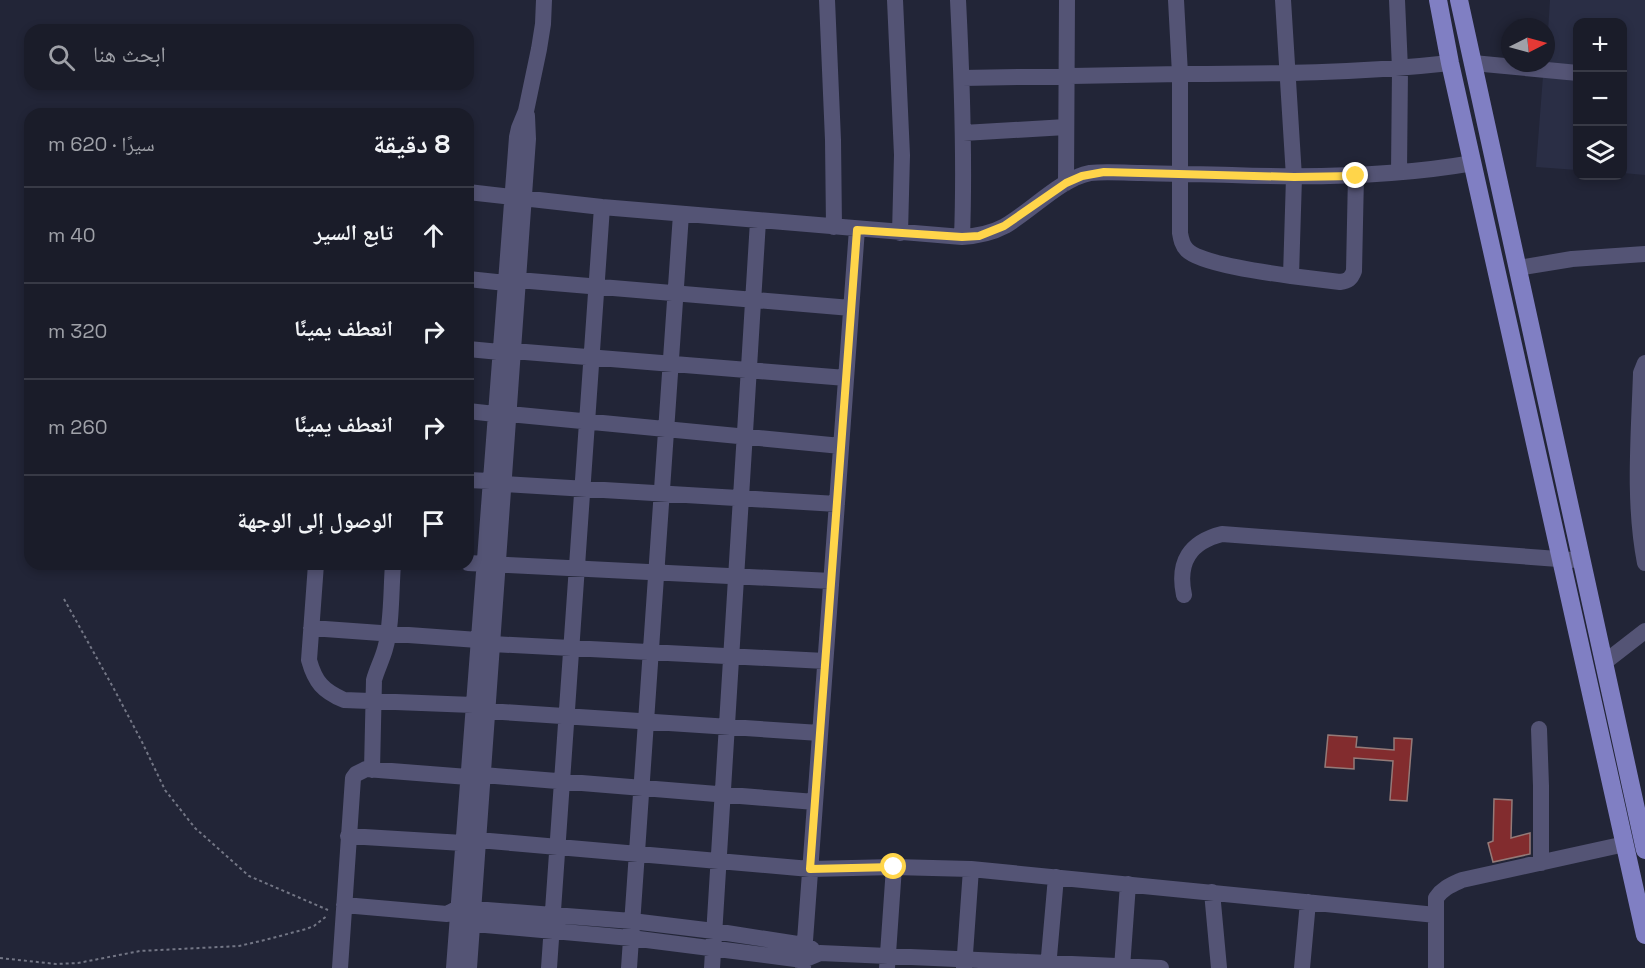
<!DOCTYPE html>
<html lang="ar">
<head>
<meta charset="utf-8">
<style>
  body { margin:0; font-family:"Space Grotesk","Noto Naskh Arabic",sans-serif; background:#272935; color:#f1f3f6; direction:rtl }
  .controls { position:absolute; right:18px; top:18px; display:grid; overflow:hidden; border-radius:12px; box-shadow:0 3px 9px #0003 }
  .controls button { width:54px; height:54px; display:grid; place-items:center; padding:0; border:0; border-bottom:2px solid #383a46; background:#1a1c29; color:#f1f3f6; font:30px sans-serif }
  .compass { position:absolute; left:1501px; top:18px; width:54px; height:54px; border-radius:50%; background:#1a1c29; box-shadow:0 3px 9px #0003; rotate:84deg }
  .stop { position:absolute; width:18px; height:18px; margin:-14px; border:4px solid #ffd54a; border-radius:50%; background:#fff }
  .stop.end { background:#ffd54a; border-color:#fff; box-shadow:0 2px 6px #0008 }
  .list { margin:0; padding:0; list-style:none }
  h2 { display:flex; justify-content:space-between; align-items:center; height:78px; margin:0; padding:0 24px; font-size:26px }
  h2 small { font-size:20px; font-weight:400; color:#9fa1a8 }
  .list li { display:grid; grid-template-columns:39px 1fr auto; gap:18px; align-items:center; box-sizing:border-box; height:96px; padding:0 24px; border-top:2px solid #383a46 }
  .list b { display:block; font-size:22px; white-space:nowrap }
  .list em { font-size:20px; font-style:normal; color:#9fa1a8 }
  .icon { flex:none; width:33px; height:33px; fill:none; stroke:currentColor; stroke-width:2; stroke-linecap:round; stroke-linejoin:round }
  .map { position:relative; flex:none; width:1645px; height:968px; overflow:hidden; direction:ltr }
  .search { position:absolute; background:#1a1c29; box-shadow:0 3px 9px #0003; left:24px; top:24px; width:450px; height:66px; display:flex; align-items:center; gap:15px; box-sizing:border-box; padding:0 21px; border-radius:18px; color:#9fa1a8; font-size:22px }
  .panel { position:absolute; background:#1a1c29; box-shadow:0 3px 9px #0003; left:24px; top:108px; width:450px; height:462px; border-radius:18px; direction:rtl }
  .map>svg:first-child { display:block }
  .built { fill:#2a2e45 }
  .building { fill:#822c2e; stroke:#947a78; stroke-width:1.5 }
  .lines { fill:none; stroke-linecap:round; stroke-linejoin:round }
  .path { stroke:#737685; stroke-width:2; stroke-dasharray:3 3; stroke-linecap:butt }
  .minor { stroke:#545475; stroke-width:16 }
  .major { stroke:#807fc3; stroke-width:18 }
  .route { stroke:#ffd54a; stroke-width:8 }
</style>
</head>
<body>
<div class="map">
<svg width="1645" height="968" viewBox="0 0 1645 968">
  <rect width="100%" height="100%" fill="#222537"/>
  <path class="built" d="M1550,0H1645V175L1623,173L1622,22H1578L1577,170L1536,167L1544,63H1546Z"/>
  <path class="building" d="M1328,735L1357,737L1356,747L1394,750V738L1412,739L1407,801L1390,800L1393,761L1354,758V769L1325,767Z
    M1494,799L1512,800L1511,838L1530,833V854L1493,862L1488,843L1493,841Z"/>
  <g class="lines">
    <path class="path" d="M64,599L114,689L142,742L165,790L195,828L249,876L328,910
      M0,958L56,964L78,963L140,951L239,946L265,940L306,929L314,926L328,915"/>
    <path class="minor" d="M827,0L833,140L834,227
      M895,0L902,155L900,233
      M958,0C962,79 965,158 962,237
      M1176,0L1180,74V233C1181,239 1182,245 1187,250C1201,264 1269,273 1291,276
      M1283,0L1294,177L1291,276L1340,282C1348,281 1351,279 1354,271L1356,175
      M1397,0L1400,69L1399,172
      M1473,63L1578,73
      M962,78C1035,76 1108,75 1181,74C1271,74 1361,73 1450,63
      M963,133L1066,127
      M1066,183L1067,0
      M468,192L602,207L962,237C977,236 992,233 1005,226C1031,211 1062,178 1090,173C1107,171 1124,173 1141,173C1171,174 1201,174 1232,175C1312,178 1393,177 1473,163
      M1518,268L1572,259L1645,254
      M468,279L506,283
      M518,280L851,308
      M468,349L500,352
      M513,351L846,378
      M1645,363L1641,373C1639,436 1633,501 1645,563
      M468,411L495,414
      M509,414L841,446
      M468,480L490,481
      M504,484L837,504
      M468,563L831,581
      M316,564L309,660C315,682 323,691 344,700L473,705
      M1184,595C1177,562 1190,542 1222,534L1572,560
      M311,628L478,640
      M492,644L825,661
      M1605,662L1645,631
      M487,711L820,733
      M1539,729L1541,786V863
      M372,770L374,680C377,669 382,660 385,649C392,626 391,589 393,564
      M483,775L815,802
      M348,836L463,843
      M478,840L810,869L894,867L971,869L1436,915
      M1212,892L1219,968
      M344,905L447,914L458,908L474,909L632,921L714,931L804,945L812,949
      M463,923L631,938L803,960L820,953L1161,968
      M340,968L353,778L356,774L366,769L468,777
      M454,968L517,137L519,128L526,111L539,49L543,24L544,0
      M469,968L528,139L527,116
      M549,968L602,207
      M629,968L681,214
      M712,968L758,221
      M803,968L857,229
      M887,968L894,867
      M964,968L971,869
      M1048,968L1056,877
      M1122,968L1128,884
      M1302,968L1308,902
      M1436,968V898C1443,888 1451,885 1462,880L1625,844"/>
    <path class="major" d="M1438,0L1450,63L1645,935
      M1459,0L1645,850"/>
  </g>
  <g class="lines">
    <path class="route" d="M894,867L810,869L857,230L962,237L979,236L1004,226L1066,183L1082,176L1104,172L1294,177L1356,176"/>
  </g>
</svg>
<div class="controls">
<button>+</button>
<button>−</button>
<button><svg class="icon" aria-label="layers" viewBox="0 0 24 24"><path d="M12 4l9 5-9 5-9-5zM3 14l9 5 9-5"/></svg></button>
</div>
<svg class="compass" viewBox="-18 -18 36 36"><path d="M0-13l5 13h-10z" fill="#e53935"/><path d="M0 13l5-13h-10z" fill="#9fa1a8"/></svg>
<div class="stop" style="left:894px;top:867px"></div>
<div class="stop end" style="left:1356px;top:176px"></div>
<div class="search"><svg class="icon" aria-label="search" viewBox="0 0 24 24"><circle cx="10" cy="10" r="6"/><path d="M15 15l6 6"/></svg>ابحث هنا</div>
<section class="panel">
<h2>8 دقيقة<small>سيرًا · 620 m</small></h2>
<ul class="list">
<li><svg class="icon" aria-label="ahead" viewBox="0 0 24 24"><path d="M12 20V5M6 11l6-6 6 6"/></svg><div><b>تابع السير</b></div><em>40 m</em></li>
<li><svg class="icon" aria-label="right" viewBox="0 0 24 24"><path d="M7 20v-9h11M14 6l5 5-5 5"/></svg><div><b>انعطف يمينًا</b></div><em>320 m</em></li>
<li><svg class="icon" aria-label="right" viewBox="0 0 24 24"><path d="M7 20v-9h11M14 6l5 5-5 5"/></svg><div><b>انعطف يمينًا</b></div><em>260 m</em></li>
<li><svg class="icon" aria-label="arrive" viewBox="0 0 24 24"><path d="M6 21V4h12l-3 4 3 4H6"/></svg><div><b>الوصول إلى الوجهة</b></div></li>
</ul>
</section>
</div>
</body>
</html>
